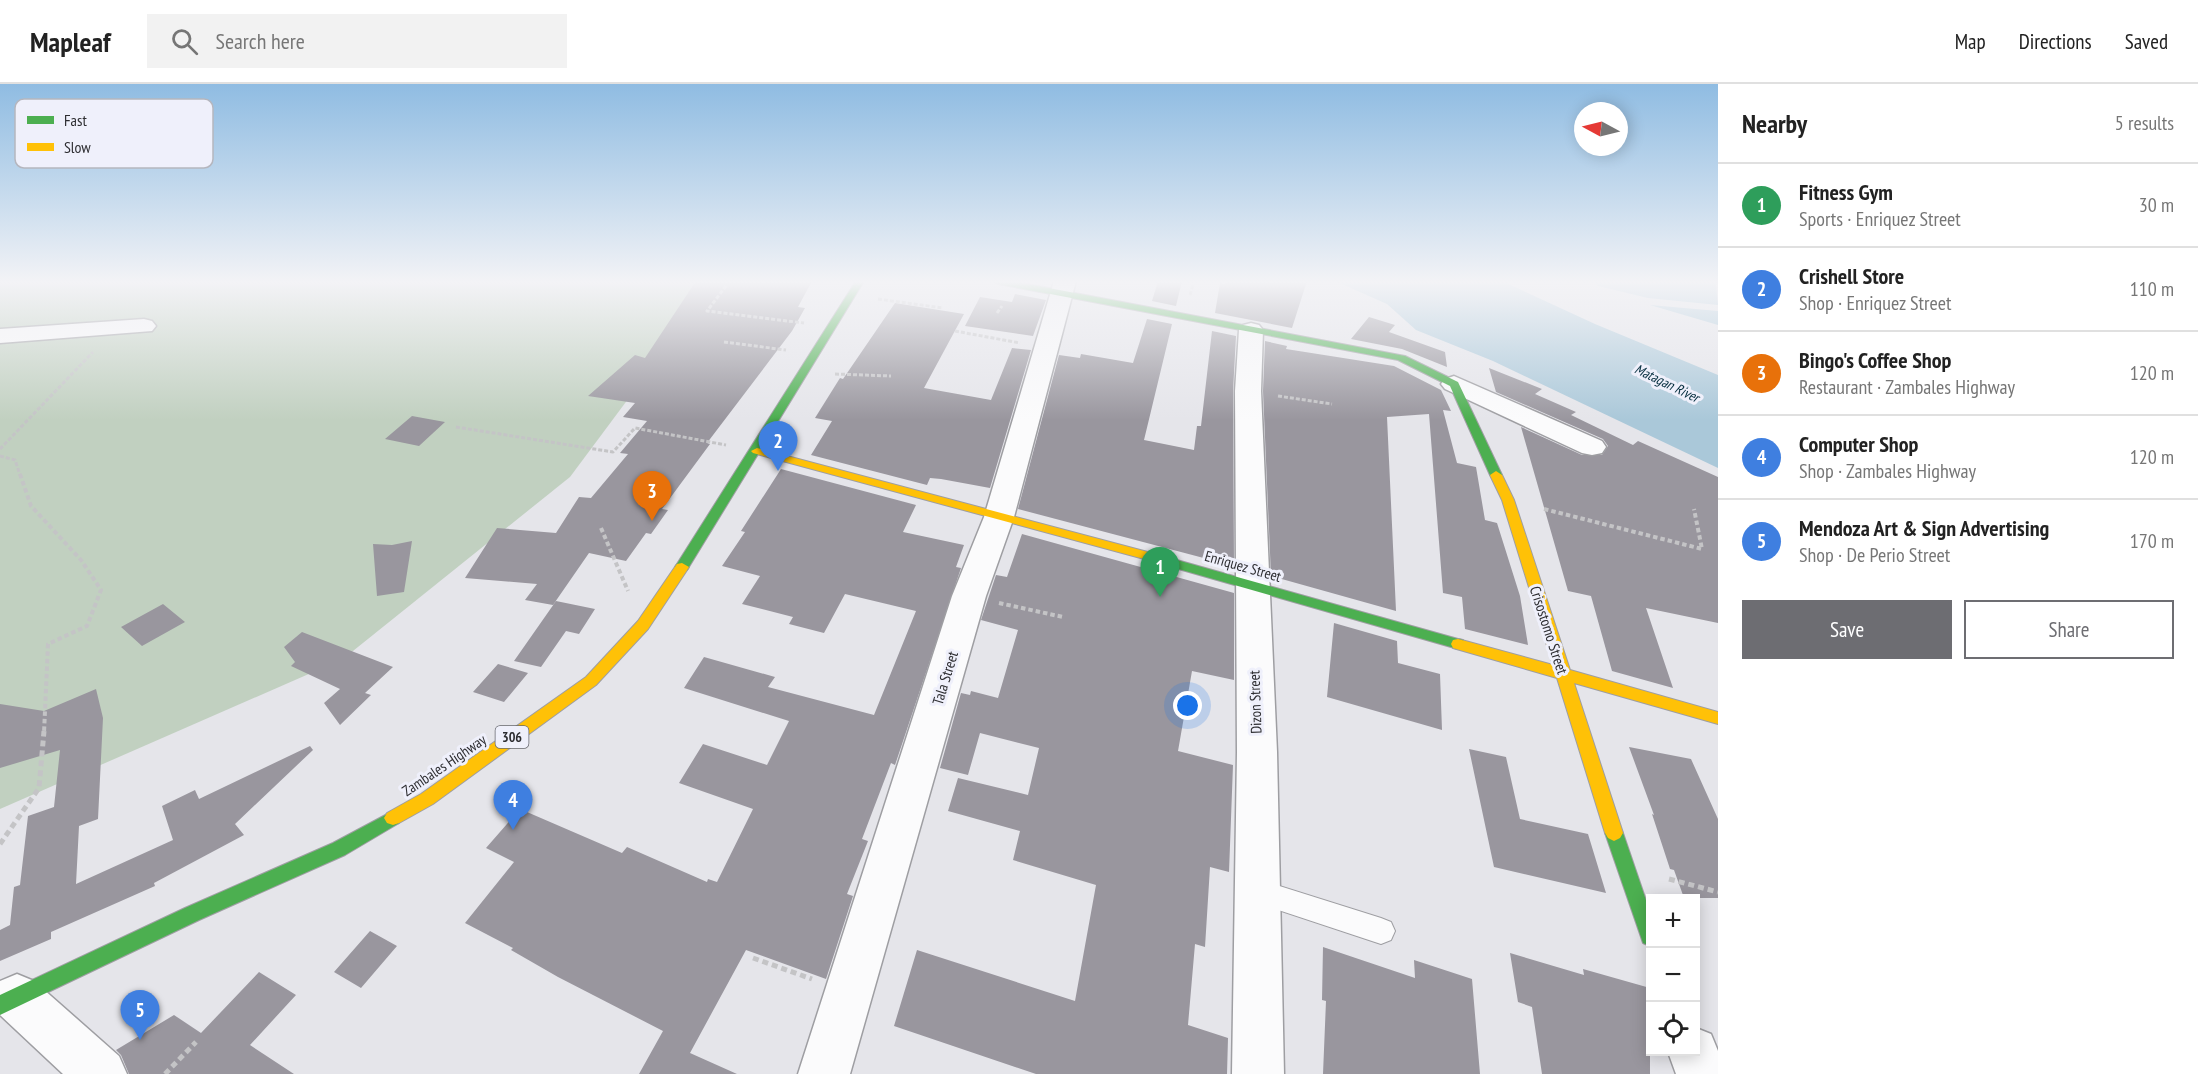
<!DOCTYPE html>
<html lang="en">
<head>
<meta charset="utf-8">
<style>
  body { margin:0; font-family:"PT Sans Narrow",sans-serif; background:#f2f2f2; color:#222 }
  .controls { position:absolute; right:18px; bottom:18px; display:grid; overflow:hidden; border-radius:0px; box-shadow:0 3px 15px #0003 }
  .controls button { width:54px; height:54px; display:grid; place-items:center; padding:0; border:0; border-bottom:2px solid #e0e0e0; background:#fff; color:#222; font:30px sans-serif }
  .compass { position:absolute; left:1574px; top:18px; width:54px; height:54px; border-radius:50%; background:#fff; box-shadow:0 3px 15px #0003; rotate:277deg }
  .you { position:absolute; left:1188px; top:622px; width:21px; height:21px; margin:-15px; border:4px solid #fff; border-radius:50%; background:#1a73e8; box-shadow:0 0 0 9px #1a73e833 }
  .badge { display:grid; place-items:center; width:39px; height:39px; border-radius:50%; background:#6d6d72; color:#fff; font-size:20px; font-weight:700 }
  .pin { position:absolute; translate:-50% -50px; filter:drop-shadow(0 2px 3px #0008) }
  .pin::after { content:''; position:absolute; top:32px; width:21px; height:18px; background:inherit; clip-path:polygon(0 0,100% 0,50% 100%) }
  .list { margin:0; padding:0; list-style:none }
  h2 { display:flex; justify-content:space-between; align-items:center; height:78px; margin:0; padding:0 24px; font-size:26px }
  h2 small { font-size:20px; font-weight:400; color:#767676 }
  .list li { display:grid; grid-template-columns:39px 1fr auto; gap:18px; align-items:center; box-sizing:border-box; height:84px; padding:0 24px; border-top:2px solid #e0e0e0 }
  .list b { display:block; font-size:22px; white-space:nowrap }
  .list p { margin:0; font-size:20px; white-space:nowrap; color:#767676 }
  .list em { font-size:20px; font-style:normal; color:#767676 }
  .actions { display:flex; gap:12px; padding:18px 24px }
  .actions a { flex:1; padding:14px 0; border:2px solid #6d6d72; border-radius:0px; text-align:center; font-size:21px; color:#6d6d72 }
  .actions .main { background:#6d6d72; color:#fff }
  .icon { flex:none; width:33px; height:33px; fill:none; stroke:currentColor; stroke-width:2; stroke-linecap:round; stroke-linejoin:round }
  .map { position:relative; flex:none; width:1718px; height:990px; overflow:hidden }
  header { display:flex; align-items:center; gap:36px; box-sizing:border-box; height:84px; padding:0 30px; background:#fff; border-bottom:2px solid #e0e0e0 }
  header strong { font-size:28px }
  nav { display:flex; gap:33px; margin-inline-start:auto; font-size:21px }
  .search { width:420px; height:54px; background:#f2f2f2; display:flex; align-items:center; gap:15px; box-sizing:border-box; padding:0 21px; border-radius:0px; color:#767676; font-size:22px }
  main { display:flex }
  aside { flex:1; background:#fff }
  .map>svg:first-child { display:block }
  .green { fill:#c1d0c0 }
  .water { fill:#aac8d9 }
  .building { fill:#99969e }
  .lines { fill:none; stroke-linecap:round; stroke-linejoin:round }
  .lane-casing { stroke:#9e9ea2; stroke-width:2 }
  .street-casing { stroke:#9e9ea2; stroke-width:3 }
  .fast-casing { stroke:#9e9ea2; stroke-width:2 }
  .slow-casing { stroke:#9e9ea2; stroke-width:2 }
  .path-far2 { stroke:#c4c4c6; stroke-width:3; stroke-dasharray:4 2; stroke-linecap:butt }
  .path-far1 { stroke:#c4c4c6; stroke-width:4; stroke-dasharray:4.5 3; stroke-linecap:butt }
  .path { stroke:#c4c4c6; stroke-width:5; stroke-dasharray:6 4; stroke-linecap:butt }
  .lane { fill:#fbfbfc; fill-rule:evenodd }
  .street { fill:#fbfbfc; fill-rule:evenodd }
  .fast { fill:#4caf50; fill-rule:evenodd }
  .slow { fill:#ffc107; fill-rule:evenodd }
  .labels { text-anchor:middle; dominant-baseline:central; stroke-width:6; stroke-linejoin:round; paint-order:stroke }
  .far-water-label { font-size:14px; font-style:italic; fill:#062e3f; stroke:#eff0fb }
  .shield { fill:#eff0fb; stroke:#67686e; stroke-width:1.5 }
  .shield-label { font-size:14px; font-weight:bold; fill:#2d2d31 }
  .street-label { font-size:15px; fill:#2d2d31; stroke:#eff0fb }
  .key { fill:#eff0fb; stroke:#b5b6be; stroke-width:1.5 }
  .key-label { font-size:16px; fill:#2d2d31 }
</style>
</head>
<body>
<header>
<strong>Mapleaf</strong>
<div class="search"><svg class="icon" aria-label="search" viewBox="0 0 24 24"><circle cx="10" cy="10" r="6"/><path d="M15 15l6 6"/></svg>Search here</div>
<nav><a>Map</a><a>Directions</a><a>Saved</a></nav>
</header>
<main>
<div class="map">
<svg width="1718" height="990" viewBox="0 0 1718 990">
  <rect width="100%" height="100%" fill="#e5e5ea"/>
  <path class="green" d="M0,197H716L570,393L343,575L0,725Z"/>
  <path class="water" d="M1335,197H1502L1595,240L1718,291V384L1493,277L1416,246L1387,220Z
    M1593,197H1718L1716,200L1718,221L1648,214L1598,202Z
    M1650,221L1718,227V241Z"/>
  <path class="building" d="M696,197H812L798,223L805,224L792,247L707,359L710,360L662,425L668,426L651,450L646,449L626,477L589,469L553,521L525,516L537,500L465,494L497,444L556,449L579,413L591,414L628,370L620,369L647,337L623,333L635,319L588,312L635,271L645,274Z
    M1158,197H1182L1176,222L1152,217Z
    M1227,197H1307L1292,244L1215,229L1220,199L1225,200Z
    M1015,210L1046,216L1033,252L965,242L980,213L1012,218Z
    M895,219L964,230L924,304L991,316L1012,264L1031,266L990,404L941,395L930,394L927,401L811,371L832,337L815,334L840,294L843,295Z
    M1369,233L1395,241L1389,248L1445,268L1447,283L1402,265L1351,255Z
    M1147,235L1172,240L1144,356L1194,366L1197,342H1201L1212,247L1236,252L1233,307L1234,482L1018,425L1059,271L1080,274L1081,270L1133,279Z
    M1265,257L1287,262L1286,265L1394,282L1441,306L1451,327L1443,326L1457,379L1476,383L1485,436L1497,439L1520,512L1528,561L1465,545L1462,513L1443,509L1429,330L1387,333L1396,527L1271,492L1263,307Z
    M1489,284L1542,305L1535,310L1576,328L1571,331L1633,361L1638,357L1718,393V539L1646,524L1673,604L1612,587L1591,512L1568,507L1521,343L1582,371H1602L1608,362L1603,355L1496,308Z
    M412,332L445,338L419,362L385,355Z
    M781,385L916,421L903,448L964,461L956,483L961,484L895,681L891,679L862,755L868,757L847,810L853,812L826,895L746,866L690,969L737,990H639L663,947L558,893L511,866L513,864L465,839L514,778L486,764L520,725L622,769L627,763L707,798L708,795L717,798L753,725L679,699L703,660L767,681L789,637L684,604L704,573L775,593L768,603L874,631L916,527L845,510L824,549L789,540L793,533L742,520L760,492L722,482L745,448L741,447Z
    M1022,450L1234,509V596L1192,587L1178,667L1233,681L1229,788L1210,783L1205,863L1195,860L1188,941L1228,954L1227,990H1036L894,942L917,866L1075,917L1096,801L1013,776L1020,747L948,727L958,694L1028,711L1039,664L980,649L968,691L940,684L961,609L970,611L971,607L998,614L1018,546L981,536L996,491L1007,493Z
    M412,457L404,508L377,512L373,460L392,461Z
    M556,517L595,525L579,550L566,547L541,583L514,577Z
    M163,520L185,538L142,562L121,543Z
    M1334,539L1397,557L1398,579L1440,590L1442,646L1327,613Z
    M302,548L393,583L365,609L371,611L340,641L324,619L340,605L291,582L295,578L284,563Z
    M498,580L528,589L504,618L473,608Z
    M96,605L103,634L98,735L79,742L76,800L173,756L162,722L195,706L199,715L310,662L313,666L235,740L244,751L154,799L155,802L51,848V855L0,877V846L10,841L14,803L20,801L28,732L54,723L60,666L0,684V620L44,627Z
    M1629,663L1691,675L1718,735V814H1684L1674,786L1670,785L1652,730L1654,731Z
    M1469,665L1506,673L1520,735L1588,750L1606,809L1494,783Z
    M370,847L397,862L361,904L334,888Z
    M1323,863L1415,894L1414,876L1472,895L1480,990H1323L1326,917L1322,916Z
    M1510,869L1584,891L1583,885L1650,904V990H1542L1532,923L1518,918Z
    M259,888L296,911L250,961L294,990H129L121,971L116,966L174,931L201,949Z"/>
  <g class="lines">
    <defs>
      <path id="lane" d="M1257,795L1381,834L1391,838L1395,847L1391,856L1381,860L1248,816L1244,807L1248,798Z"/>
      <path id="street" d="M1054,197H1076L1014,433L986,512L850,990H798L952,512L984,433Z
        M144,235L152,237L156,242L152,247L0,259V245Z
        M1251,239L1259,241L1263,246L1261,307L1277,668L1284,990H1232L1237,668L1235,307L1239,246L1243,241Z
        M1454,292L1602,357L1606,363L1602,369L1592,371L1582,369L1445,305L1441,300L1445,295Z
        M17,890L34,897L119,972L127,990H63L0,931V897Z
        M1696,944L1711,950L1718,967V990H1676L1668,968H1696Z"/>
      <path id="fast" d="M856,197H864L687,486H677L675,483L677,480Z
        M994,197H1012L1405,272L1458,298L1502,391L1496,395L1490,391L1450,302L1398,276L998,200Z
        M1159,471L1458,555L1463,556L1465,560L1463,564L1458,565L1154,478L1152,475L1154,472Z
        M393,727L399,729L402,734L399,739L345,771L199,836L0,931V911L185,824L333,759Z
        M1614,741L1620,744L1623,749L1650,828V862L1643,859L1641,853L1605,749L1608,744Z"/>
      <path id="slow" d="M757,364L1159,471L1166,475L1159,479L753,369L751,367Z
        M1496,387L1502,391L1514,416L1570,586L1718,628V640L1574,599L1623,749L1620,754L1614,757L1608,754L1605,749L1557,594L1453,564L1451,560L1453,556L1458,555L1553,581L1502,416L1490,391Z
        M682,479L689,483L648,545L596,601L433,720L399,739L393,741L387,739L384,734L387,729L421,710L586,593L638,537L677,480Z"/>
    </defs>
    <use href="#lane" class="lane-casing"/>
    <use href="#street" class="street-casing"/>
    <use href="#fast" class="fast-casing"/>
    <use href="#slow" class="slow-casing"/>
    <path class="path-far2" d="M726,202L707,227L804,239
      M1190,211L1194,197
      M878,215L943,224
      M997,229L1002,222
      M955,247L1020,259
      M724,258L786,266
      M835,290L891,292
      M1278,312L1332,320
      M456,343L613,368L635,344L726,361
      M0,365L93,268
      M0,372L15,376L20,391"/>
    <path class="path-far1" d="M20,390L31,422L81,476L101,506L87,542L48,560L44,649
      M1544,425L1702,465L1694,425
      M601,444L628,507
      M999,519L1063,533"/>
    <path class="path" d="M0,760L39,704L44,647
      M1669,795L1718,808
      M753,874L812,895
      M165,990L196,958"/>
    <use href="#lane" class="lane"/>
    <use href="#street" class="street"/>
    <use href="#fast" class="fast"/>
    <use href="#slow" class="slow"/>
  </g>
  <linearGradient id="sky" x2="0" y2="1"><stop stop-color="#8fbce2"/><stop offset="0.59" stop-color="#f3f3f6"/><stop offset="1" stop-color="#f3f3f6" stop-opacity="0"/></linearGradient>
  <rect width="1718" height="336" fill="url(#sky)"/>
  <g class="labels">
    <g class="far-water-label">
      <text transform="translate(1667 299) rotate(26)">Matagan River</text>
    </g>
    <rect class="shield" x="495.5" y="642" width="33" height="22" rx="4.5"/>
    <g class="shield-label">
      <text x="512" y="653">306</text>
    </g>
    <g class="street-label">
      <text transform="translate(1243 482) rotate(16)">Enriquez Street</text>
      <text transform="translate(1549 546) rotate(72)">Crisostomo Street</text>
      <text transform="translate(945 594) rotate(-73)">Tala Street</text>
      <text transform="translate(1255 618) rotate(-92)">Dizon Street</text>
      <text transform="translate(444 681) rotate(-34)">Zambales Highway</text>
    </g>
  </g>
  <rect x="15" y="15" width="198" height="69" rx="9" class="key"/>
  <rect x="27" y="32" width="27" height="8" fill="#4caf50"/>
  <rect x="27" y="59" width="27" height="8" fill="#ffc107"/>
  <g class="key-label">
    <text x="64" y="42">Fast</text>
    <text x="64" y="69">Slow</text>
  </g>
</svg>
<div class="controls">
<button>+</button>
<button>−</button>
<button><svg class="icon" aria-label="locate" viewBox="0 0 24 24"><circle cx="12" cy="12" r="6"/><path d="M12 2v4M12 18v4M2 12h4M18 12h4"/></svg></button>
</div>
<svg class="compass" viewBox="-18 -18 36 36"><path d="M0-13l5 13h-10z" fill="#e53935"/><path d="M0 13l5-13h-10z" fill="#767676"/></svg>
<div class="you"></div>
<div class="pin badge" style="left:1160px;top:513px;background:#2e9e5b">1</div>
<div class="pin badge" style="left:778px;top:387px;background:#3f7fe0">2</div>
<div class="pin badge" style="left:652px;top:437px;background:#e8710a">3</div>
<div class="pin badge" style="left:513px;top:746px;background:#3f7fe0">4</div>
<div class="pin badge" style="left:140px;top:956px;background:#3f7fe0">5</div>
</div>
<aside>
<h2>Nearby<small>5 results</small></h2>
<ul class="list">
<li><span class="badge" style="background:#2e9e5b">1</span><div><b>Fitness Gym</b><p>Sports · Enriquez Street</p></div><em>30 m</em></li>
<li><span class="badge" style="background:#3f7fe0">2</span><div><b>Crishell Store</b><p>Shop · Enriquez Street</p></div><em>110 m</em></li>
<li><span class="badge" style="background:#e8710a">3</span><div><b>Bingo's Coffee Shop</b><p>Restaurant · Zambales Highway</p></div><em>120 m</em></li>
<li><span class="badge" style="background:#3f7fe0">4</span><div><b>Computer Shop</b><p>Shop · Zambales Highway</p></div><em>120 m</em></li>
<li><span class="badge" style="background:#3f7fe0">5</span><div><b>Mendoza Art &amp; Sign Advertising</b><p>Shop · De Perio Street</p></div><em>170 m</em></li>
</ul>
<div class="actions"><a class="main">Save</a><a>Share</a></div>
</aside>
</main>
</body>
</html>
